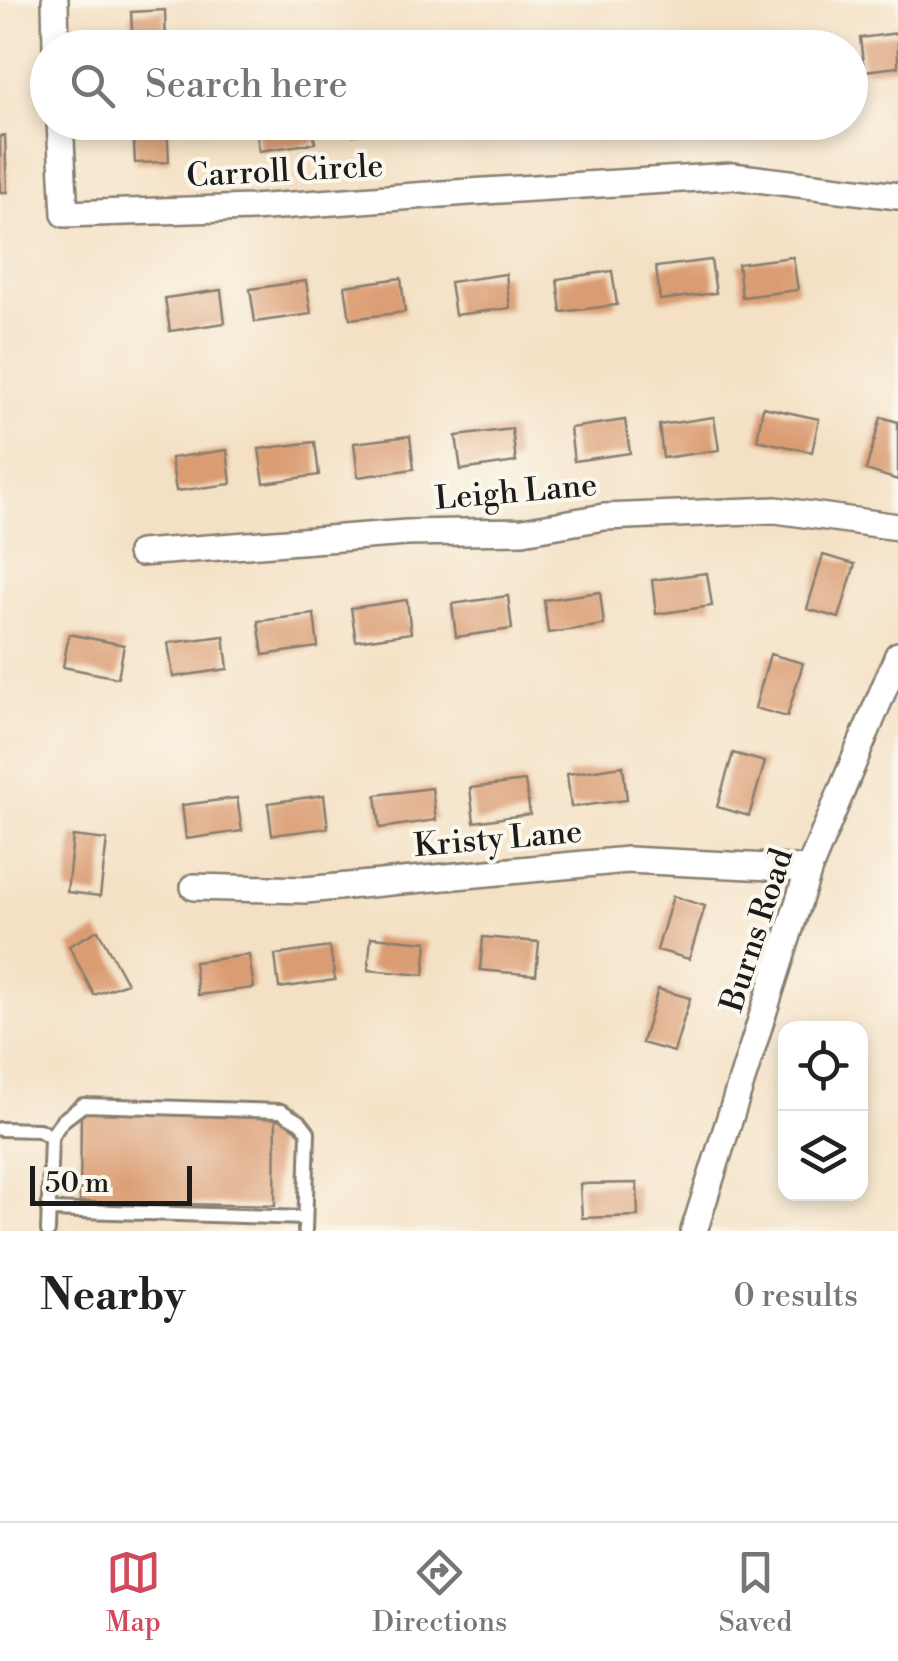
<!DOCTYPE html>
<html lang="en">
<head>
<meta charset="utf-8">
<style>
  body { margin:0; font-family:"Libre Bodoni",serif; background:#f2f2f2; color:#222 }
  .controls { position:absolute; right:30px; bottom:30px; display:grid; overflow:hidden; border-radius:20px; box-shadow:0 5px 15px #0003 }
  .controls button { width:90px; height:90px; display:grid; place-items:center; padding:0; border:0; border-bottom:2px solid #e0e0e0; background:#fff; color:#222; font:50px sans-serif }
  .scale { position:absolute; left:30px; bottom:25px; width:162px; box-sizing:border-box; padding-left:10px; border:5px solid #1c1c1c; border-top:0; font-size:28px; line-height:35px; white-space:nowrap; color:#1c1c1c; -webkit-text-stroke:8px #fbf7ec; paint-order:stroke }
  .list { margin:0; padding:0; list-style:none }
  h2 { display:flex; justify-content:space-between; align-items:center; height:130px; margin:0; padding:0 40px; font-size:42px }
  h2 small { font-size:32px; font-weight:400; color:#767676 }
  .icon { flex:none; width:55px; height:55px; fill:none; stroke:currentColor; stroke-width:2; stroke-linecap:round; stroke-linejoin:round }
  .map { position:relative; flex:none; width:898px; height:1231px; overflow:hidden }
  .search { position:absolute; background:#fff; box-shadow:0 5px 15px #0003; left:30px; right:30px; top:30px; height:110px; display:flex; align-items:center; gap:25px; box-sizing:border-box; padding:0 35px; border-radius:55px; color:#767676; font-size:38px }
  .sheet { height:290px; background:#fff }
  nav { display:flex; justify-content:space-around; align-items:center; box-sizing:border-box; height:140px; border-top:2px solid #e0e0e0; background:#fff; font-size:28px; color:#767676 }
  nav a { display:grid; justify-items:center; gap:5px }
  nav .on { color:#d1495b }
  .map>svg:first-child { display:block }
  .building { fill:#da9c72 }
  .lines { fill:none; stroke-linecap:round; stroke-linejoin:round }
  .service-casing { stroke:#887e70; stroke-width:18 }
  .minor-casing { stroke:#887e70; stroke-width:30 }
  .service { stroke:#fff; stroke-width:12 }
  .minor { stroke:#fff; stroke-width:25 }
  .labels { text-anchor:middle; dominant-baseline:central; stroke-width:8; stroke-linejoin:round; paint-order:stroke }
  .street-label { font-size:32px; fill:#1c1c1c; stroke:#fbf7ec }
</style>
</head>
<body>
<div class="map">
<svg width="898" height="1231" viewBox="0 0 898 1231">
  <rect width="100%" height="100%" fill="#fbf7ec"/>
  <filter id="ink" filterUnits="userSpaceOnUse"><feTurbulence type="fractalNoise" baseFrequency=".01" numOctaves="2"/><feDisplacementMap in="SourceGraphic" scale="20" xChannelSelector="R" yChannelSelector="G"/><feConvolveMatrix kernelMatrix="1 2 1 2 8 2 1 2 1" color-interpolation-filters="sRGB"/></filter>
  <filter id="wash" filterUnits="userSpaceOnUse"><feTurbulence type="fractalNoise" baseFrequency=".0048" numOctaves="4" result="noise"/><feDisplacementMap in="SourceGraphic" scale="40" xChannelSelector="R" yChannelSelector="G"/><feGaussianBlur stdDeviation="2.25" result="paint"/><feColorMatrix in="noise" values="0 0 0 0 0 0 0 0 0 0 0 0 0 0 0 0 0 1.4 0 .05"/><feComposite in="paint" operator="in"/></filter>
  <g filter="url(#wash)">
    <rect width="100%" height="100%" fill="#f4e1c5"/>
    <g id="blocks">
      <path class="building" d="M165,10L166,48H133L131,12Z
        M898,33V67L864,71L860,38Z
        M798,41V48H767V45Z
        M133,122H167L169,162L135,163Z
        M256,122H312L315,143L259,151Z
        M351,122H408L409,128L353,135Z
        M5,135L7,192H0V136Z
        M793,257L798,290L742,297L738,264Z
        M711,260L716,293L660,300L656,267Z
        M612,271L617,305L561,312L557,279Z
        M506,274L510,308L455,315L450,282Z
        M401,278L405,312L350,319L345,286Z
        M306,281L311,314L255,322L250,289Z
        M221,290L225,323L170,331L165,298Z
        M763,407L819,419L812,452L757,440Z
        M714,417L719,450L663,458L659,425Z
        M881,417L898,422V480L866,470Z
        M625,420L630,453L574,461L570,428Z
        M512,429L516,462L461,470L456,436Z
        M410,436L414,469L358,477L354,443Z
        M315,442L319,475L264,483L259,449Z
        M227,450L231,484L176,491L171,458Z
        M823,555L855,564L839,618L807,609Z
        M707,573L712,606L656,614L652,580Z
        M600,592L604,625L548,633L544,600Z
        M508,596L512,629L456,637L452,604Z
        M407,600L411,633L356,641L351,608Z
        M314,614L318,647L263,655L258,621Z
        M69,634L124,645L118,678L63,667Z
        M224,636L228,669L173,677L168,643Z
        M770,654L803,663L787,717L755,708Z
        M733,753L765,762L749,816L717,807Z
        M623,766L627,800L571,807L567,774Z
        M525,781L530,814L474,822L470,788Z
        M432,788L436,820L380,828L376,795Z
        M324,795L328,828L272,835L268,803Z
        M237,798L242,831L186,839L182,805Z
        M73,836L107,840L100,896L67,892Z
        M673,896L705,906L689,959L657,950Z
        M98,930L127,983L94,995L69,946Z
        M371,937L427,942L424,975L368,970Z
        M483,937L539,942L536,975L480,970Z
        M330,947L335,980L279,988L275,955Z
        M249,955L254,988L198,995L194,962Z
        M658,989L690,998L674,1052L642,1043Z
        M81,1112L276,1116L275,1206L80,1202Z
        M637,1183L638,1216L582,1218L580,1184Z"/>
    </g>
  </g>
  <g filter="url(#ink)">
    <use href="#blocks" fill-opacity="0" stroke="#887e70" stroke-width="2.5"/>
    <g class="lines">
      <defs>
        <path id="service" d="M0,1129L39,1130L51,1137
          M48,1210L305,1218
          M48,1231L51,1137L62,1121L83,1105L281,1111L301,1123L308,1132L305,1231"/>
        <path id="minor" d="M55,0L56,48
          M60,122L65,214L252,208L469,192L732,176L898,196
          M140,553L407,533L523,531L604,517L776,510L898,527
          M194,887L305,890L628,860L809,869
          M694,1231L809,869L898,655"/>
      </defs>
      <use href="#service" class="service-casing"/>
      <use href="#minor" class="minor-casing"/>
      <use href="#service" class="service"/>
      <use href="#minor" class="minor"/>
    </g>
  </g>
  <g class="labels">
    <g class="street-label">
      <text transform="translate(285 171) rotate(-3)">Carroll Circle</text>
      <text transform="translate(516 492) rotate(-5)">Leigh Lane</text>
      <text transform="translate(498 839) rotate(-5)">Kristy Lane</text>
      <text transform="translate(757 930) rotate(-72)">Burns Road</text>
    </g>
  </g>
</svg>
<div class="controls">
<button><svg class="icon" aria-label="locate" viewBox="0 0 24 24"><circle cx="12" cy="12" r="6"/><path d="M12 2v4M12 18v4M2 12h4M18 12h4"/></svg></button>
<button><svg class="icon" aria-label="layers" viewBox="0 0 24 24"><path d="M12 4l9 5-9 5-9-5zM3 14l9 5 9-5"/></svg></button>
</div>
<div class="scale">50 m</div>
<div class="search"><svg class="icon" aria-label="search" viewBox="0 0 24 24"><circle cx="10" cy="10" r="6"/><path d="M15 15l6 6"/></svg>Search here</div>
</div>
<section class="sheet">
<h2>Nearby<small>0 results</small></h2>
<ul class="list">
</ul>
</section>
<nav>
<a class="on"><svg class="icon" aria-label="map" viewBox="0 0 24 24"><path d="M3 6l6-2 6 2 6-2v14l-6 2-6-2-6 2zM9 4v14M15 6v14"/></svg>Map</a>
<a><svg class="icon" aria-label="directions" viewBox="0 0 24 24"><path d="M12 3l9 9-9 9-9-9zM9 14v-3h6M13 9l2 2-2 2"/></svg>Directions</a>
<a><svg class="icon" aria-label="saved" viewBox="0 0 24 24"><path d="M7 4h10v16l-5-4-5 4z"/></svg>Saved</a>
</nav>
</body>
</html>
